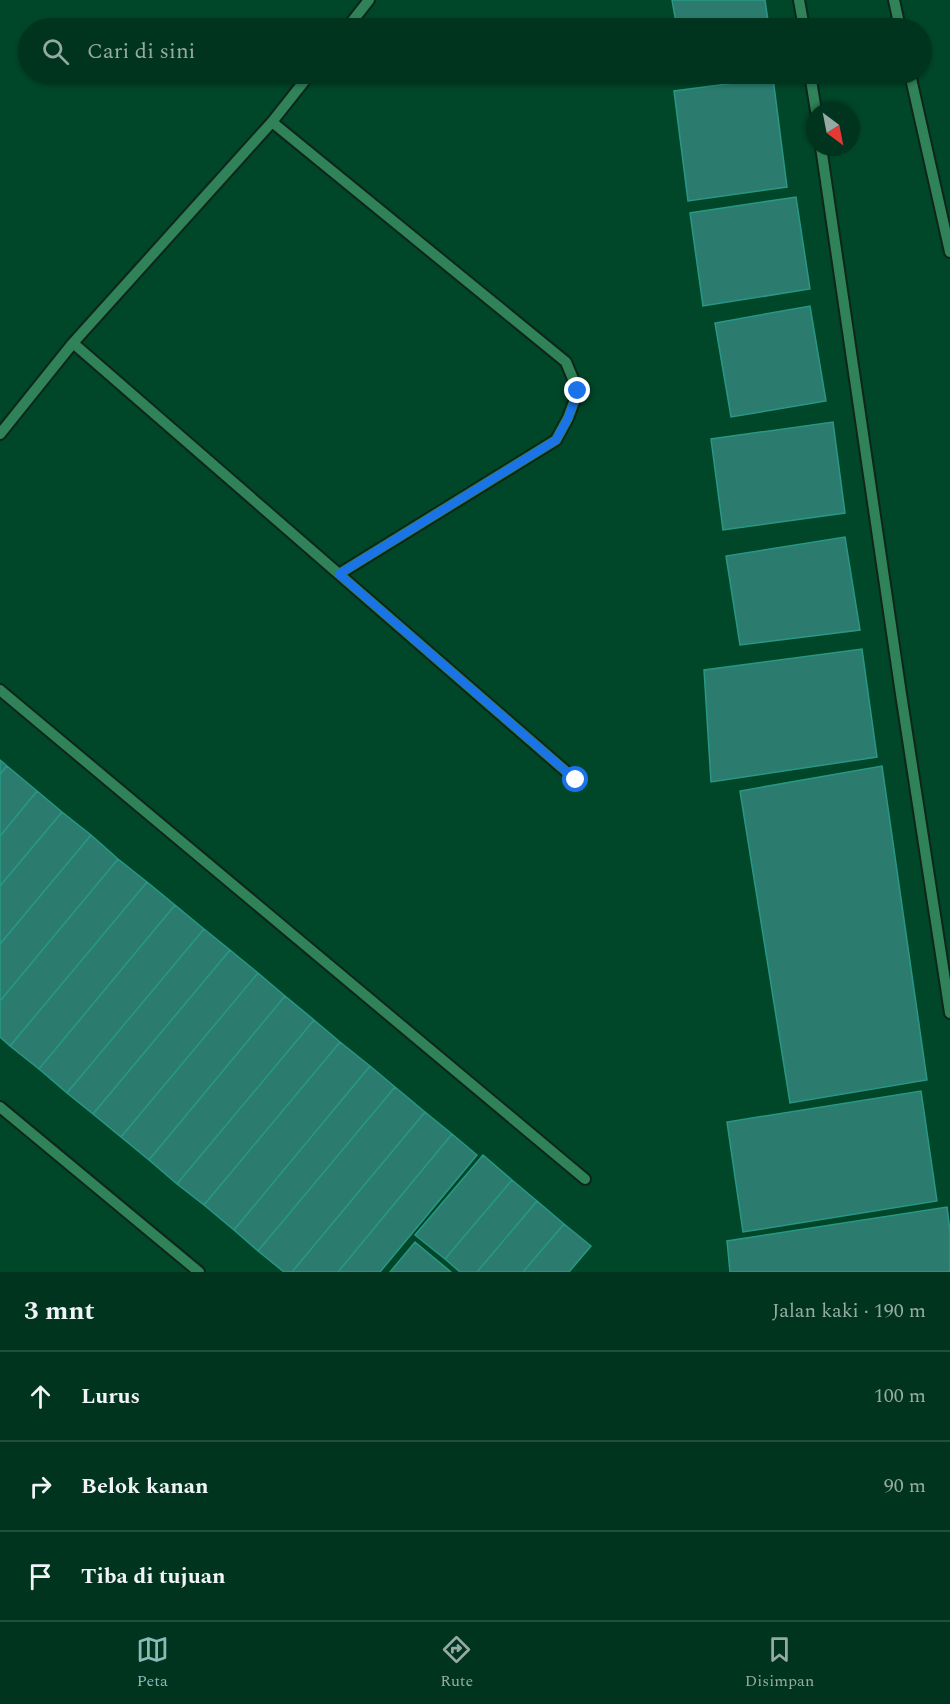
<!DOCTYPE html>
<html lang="id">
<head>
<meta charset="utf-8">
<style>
  body { margin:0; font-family:Spectral,serif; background:#0a3c28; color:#f1f3f6 }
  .compass { position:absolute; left:806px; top:102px; width:54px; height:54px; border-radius:50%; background:#00341f; box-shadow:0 2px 4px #0004; rotate:148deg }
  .stop { position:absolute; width:18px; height:18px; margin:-14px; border:4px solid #1a73e8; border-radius:50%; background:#fff }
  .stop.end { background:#1a73e8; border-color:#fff; box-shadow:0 2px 6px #0008 }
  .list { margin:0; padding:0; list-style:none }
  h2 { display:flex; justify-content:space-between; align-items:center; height:78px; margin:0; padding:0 24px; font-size:26px }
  h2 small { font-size:20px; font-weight:400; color:#95aaa4 }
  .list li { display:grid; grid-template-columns:39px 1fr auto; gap:18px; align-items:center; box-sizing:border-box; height:90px; padding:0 24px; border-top:2px solid #224f3d }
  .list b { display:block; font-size:22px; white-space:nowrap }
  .list em { font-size:20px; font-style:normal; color:#95aaa4 }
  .icon { flex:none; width:33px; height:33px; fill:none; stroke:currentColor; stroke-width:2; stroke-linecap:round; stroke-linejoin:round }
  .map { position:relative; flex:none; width:950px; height:1272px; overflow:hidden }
  .search { position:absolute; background:#00341f; box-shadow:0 2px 4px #0004; left:18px; right:18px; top:18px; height:66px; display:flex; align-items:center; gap:15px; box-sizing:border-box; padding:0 21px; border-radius:33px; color:#95aaa4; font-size:22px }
  .sheet { height:348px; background:#00341f }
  nav { display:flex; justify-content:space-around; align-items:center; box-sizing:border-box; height:84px; border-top:2px solid #224f3d; background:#00341f; font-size:16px; color:#95aaa4 }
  nav a { display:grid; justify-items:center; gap:3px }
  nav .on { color:#8bbbb9 }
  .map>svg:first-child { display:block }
  .building { fill:#2b7c6e; stroke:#289885; stroke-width:1.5 }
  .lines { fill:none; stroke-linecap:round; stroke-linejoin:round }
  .lane-casing { stroke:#0d2619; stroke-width:14 }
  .lane { stroke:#308259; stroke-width:10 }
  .route { stroke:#1a73e8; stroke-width:8 }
</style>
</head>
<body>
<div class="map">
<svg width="950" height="1272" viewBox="0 0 950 1272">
  <rect width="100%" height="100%" fill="#004629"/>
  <path class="building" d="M672,0H765L769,28H677Z
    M710,74H751L711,80Z
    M773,78L787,187L688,201L674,91Z
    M796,197L810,289L703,306L690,213Z
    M810,306L826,401L731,417L715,323Z
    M833,422L845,513L723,530L711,439Z
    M845,537L860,630L740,645L726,556Z
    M862,649L877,757L711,782L704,670Z
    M0,760L7,766L0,774Z
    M7,766L37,791L0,836V774Z
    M882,766L927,1080L790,1103L740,791Z
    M37,791L62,812L0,886V836Z
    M62,812L91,835L0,944V886Z
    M91,835L118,859L0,1001V944Z
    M118,859L147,882L10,1046L0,1037V1001Z
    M147,882L175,905L39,1069L10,1046Z
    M175,905L204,929L67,1093L39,1069Z
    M204,929L230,950L93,1114L67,1093Z
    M230,950L258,973L121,1137L93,1114Z
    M258,973L285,996L149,1160L121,1137Z
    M285,996L314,1020L177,1184L149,1160Z
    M314,1020L340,1042L204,1205L177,1184Z
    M340,1042L370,1066L234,1230L204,1205Z
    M370,1066L395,1087L258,1251L234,1230Z
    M395,1087L425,1112L292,1272H284L258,1251Z
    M921,1091L937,1201L743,1232L727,1122Z
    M425,1112L452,1134L338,1272H292Z
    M452,1134L477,1155L380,1272H338Z
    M483,1155L512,1180L445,1259L415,1235Z
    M512,1180L537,1201L477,1272H460L445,1259Z
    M537,1201L564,1224L523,1272H477Z
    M947,1207L950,1231V1272H730L727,1241Z
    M564,1224L591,1246L569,1272H523Z
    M415,1242L451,1272H390Z"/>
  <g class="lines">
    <defs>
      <path id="lane" d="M799,0L804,28
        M894,0L900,28
        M347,28L369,0
        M810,74L816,111
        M910,74L950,252
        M272,122L566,362L578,391L568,418L556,440L339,574
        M821,147L901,694L950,1013
        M73,343L576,780
        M0,434L73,343L272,122L310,74
        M0,690L585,1179
        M0,1107L199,1272"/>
    </defs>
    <use href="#lane" class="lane-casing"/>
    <use href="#lane" class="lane"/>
  </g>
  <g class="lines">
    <path class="route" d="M576,780L339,574L556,440L568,418L578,391"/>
  </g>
</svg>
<svg class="compass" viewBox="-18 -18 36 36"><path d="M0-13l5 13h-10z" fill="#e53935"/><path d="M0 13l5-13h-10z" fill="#95aaa4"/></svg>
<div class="stop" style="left:576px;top:780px"></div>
<div class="stop end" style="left:578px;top:391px"></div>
<div class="search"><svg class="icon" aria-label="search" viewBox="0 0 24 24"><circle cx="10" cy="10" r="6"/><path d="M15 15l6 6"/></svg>Cari di sini</div>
</div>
<section class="sheet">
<h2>3 mnt<small>Jalan kaki · 190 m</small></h2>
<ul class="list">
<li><svg class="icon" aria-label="ahead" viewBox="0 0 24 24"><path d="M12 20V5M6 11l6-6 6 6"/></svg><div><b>Lurus</b></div><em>100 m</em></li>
<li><svg class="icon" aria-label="right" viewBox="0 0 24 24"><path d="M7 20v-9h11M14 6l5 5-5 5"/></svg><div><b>Belok kanan</b></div><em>90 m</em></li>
<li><svg class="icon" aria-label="arrive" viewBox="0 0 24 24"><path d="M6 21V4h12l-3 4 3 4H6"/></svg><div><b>Tiba di tujuan</b></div></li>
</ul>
</section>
<nav>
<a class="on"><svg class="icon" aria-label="map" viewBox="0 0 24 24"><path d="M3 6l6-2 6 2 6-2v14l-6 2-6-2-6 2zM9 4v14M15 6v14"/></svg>Peta</a>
<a><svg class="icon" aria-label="directions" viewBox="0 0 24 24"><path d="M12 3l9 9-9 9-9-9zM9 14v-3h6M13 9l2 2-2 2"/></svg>Rute</a>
<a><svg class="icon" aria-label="saved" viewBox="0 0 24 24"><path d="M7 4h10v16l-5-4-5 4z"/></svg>Disimpan</a>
</nav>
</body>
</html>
